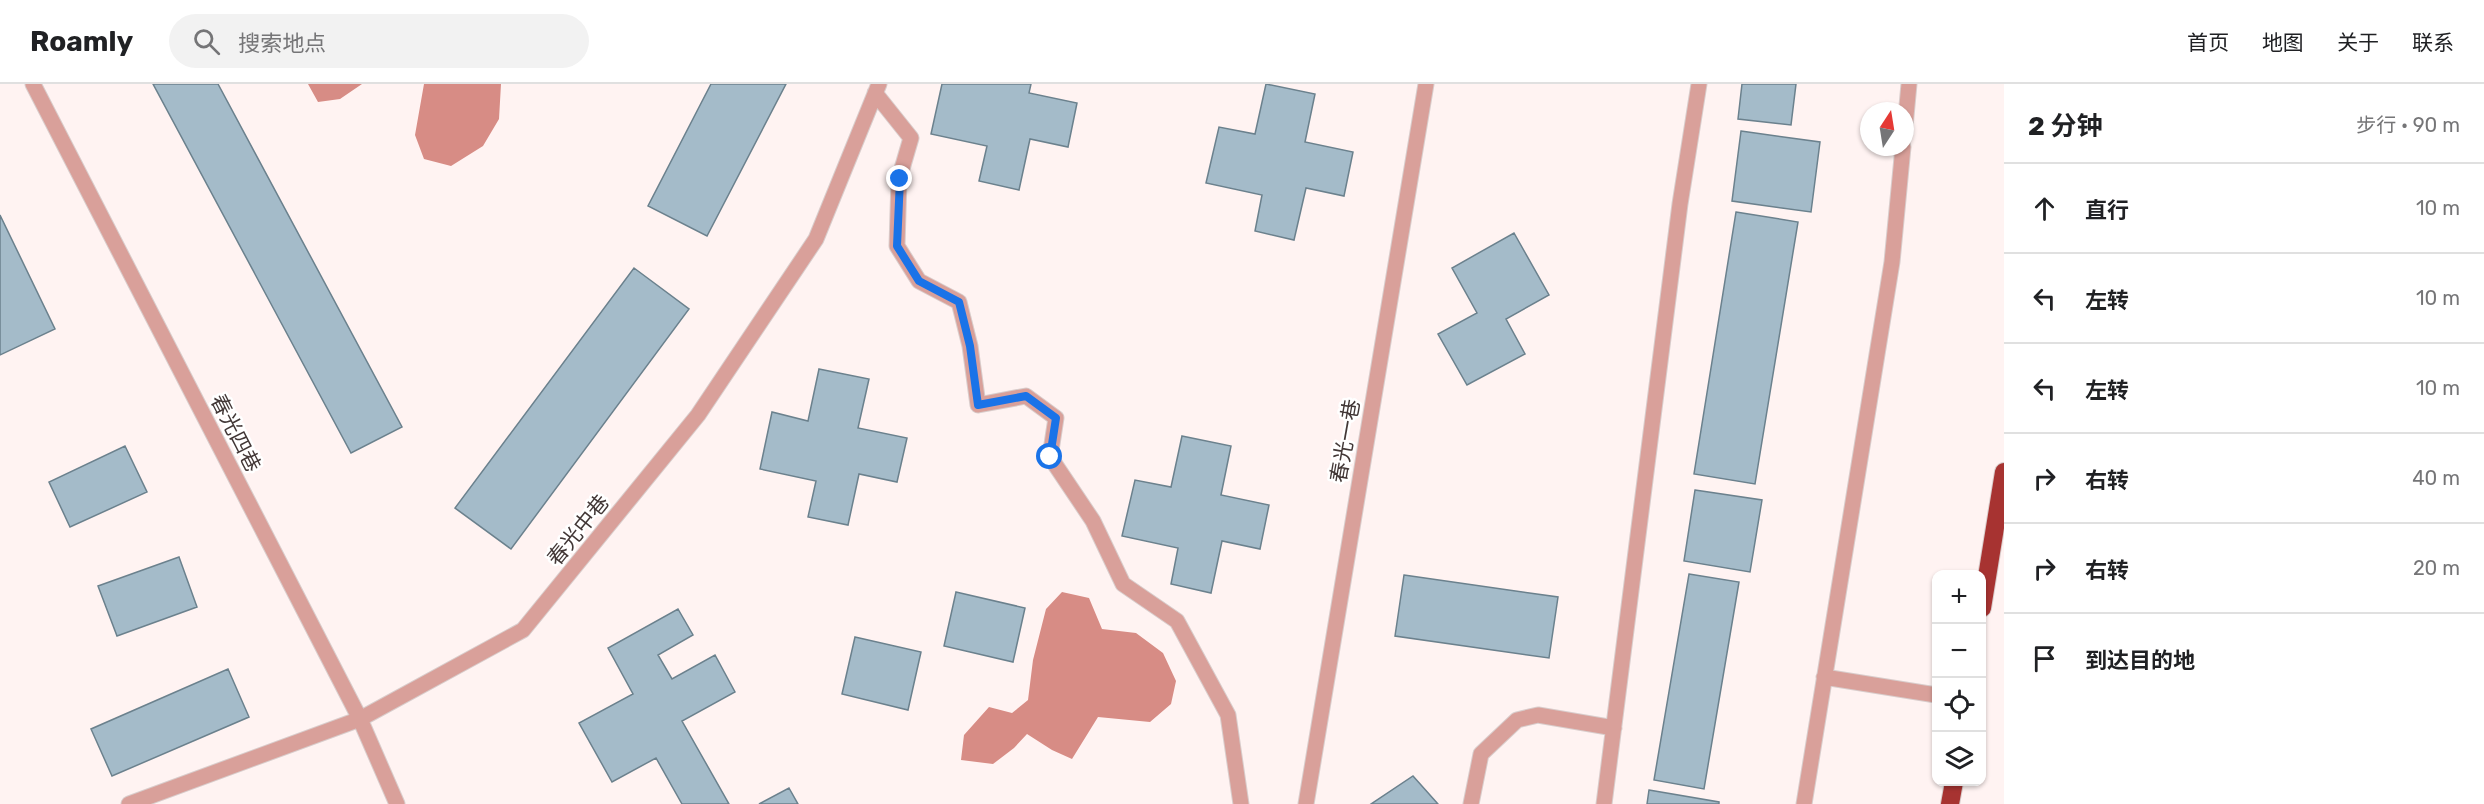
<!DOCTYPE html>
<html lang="zh">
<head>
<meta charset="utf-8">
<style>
  body { margin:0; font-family:Rubik,"Noto Sans SC",sans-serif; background:#f2f2f2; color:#202124 }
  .controls { position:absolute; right:18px; bottom:18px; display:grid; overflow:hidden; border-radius:12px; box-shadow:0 2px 4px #0004 }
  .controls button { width:54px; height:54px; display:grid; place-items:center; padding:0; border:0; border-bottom:2px solid #e0e0e0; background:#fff; color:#202124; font:30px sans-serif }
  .compass { position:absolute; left:1860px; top:18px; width:54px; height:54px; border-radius:50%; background:#fff; box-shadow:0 2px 4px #0004; rotate:12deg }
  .stop { position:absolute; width:18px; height:18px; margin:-14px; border:4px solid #1a73e8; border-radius:50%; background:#fff }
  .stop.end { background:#1a73e8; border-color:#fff; box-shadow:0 2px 6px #0008 }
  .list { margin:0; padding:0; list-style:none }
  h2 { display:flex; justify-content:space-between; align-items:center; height:78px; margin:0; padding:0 24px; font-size:26px }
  h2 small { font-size:20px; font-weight:400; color:#757577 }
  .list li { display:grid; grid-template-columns:39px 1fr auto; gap:18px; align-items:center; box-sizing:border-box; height:90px; padding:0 24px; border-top:2px solid #e0e0e0 }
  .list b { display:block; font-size:22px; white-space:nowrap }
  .list em { font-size:20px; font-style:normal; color:#757577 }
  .icon { flex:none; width:33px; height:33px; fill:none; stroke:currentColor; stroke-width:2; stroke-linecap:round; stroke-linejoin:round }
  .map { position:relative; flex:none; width:2004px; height:720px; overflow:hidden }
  header { display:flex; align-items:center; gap:36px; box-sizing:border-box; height:84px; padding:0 30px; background:#fff; border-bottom:2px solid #e0e0e0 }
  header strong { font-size:28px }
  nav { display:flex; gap:33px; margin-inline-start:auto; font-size:21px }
  .search { width:420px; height:54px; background:#f2f2f2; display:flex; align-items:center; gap:15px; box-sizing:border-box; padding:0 21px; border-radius:33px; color:#757577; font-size:22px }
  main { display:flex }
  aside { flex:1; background:#fff }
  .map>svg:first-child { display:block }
  .water { fill:#d78c85 }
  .building { fill:#a4bbc9; stroke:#6b818d; stroke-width:1.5 }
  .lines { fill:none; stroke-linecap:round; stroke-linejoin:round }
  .minor-casing { stroke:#d9cdcc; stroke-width:17 }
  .highway-casing { stroke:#d9cdcc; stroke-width:20 }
  .minor { stroke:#d9a09a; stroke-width:15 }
  .highway { stroke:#a73331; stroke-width:18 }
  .route { stroke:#1a73e8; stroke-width:8 }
  .labels { text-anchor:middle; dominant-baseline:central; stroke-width:5; stroke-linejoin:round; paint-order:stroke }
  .street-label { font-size:21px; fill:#423736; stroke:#fff }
</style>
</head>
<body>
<header>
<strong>Roamly</strong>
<div class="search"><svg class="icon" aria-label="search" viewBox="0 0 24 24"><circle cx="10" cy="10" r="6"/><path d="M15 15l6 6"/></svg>搜索地点</div>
<nav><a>首页</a><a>地图</a><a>关于</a><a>联系</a></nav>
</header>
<main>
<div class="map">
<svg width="2004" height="720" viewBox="0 0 2004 720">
  <rect width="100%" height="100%" fill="#fff3f2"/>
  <path class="water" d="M308,0H362L340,15L318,18Z
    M424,0H501L499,35L483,62L451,82L424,75L415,51Z
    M1062,508L1089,514L1102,545L1136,549L1163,569L1176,597L1171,620L1150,638L1098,633L1072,675L1052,666L1027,650L1014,664L993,680L961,676L964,651L989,623L1012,629L1028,616L1033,576L1046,525Z"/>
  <path class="building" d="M153,0H218L402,343L351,369Z
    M711,0H786L707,152L648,122Z
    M942,0H1031L1029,9L1077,19L1068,63L1030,55L1019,106L979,97L987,62L931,50Z
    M1266,0L1315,10L1305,58L1353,68L1344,112L1306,104L1294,156L1255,147L1262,111L1206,99L1219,43L1255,50Z
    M1742,0H1796L1791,41L1738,35Z
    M1741,47L1820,58L1811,128L1732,117Z
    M1736,128L1798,138L1755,400L1694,390Z
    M0,131L55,245L0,271Z
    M1514,149L1549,211L1506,235L1525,270L1467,301L1438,250L1477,229L1452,184Z
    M634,184L689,225L511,465L455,424Z
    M819,285L869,295L858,344L907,354L897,398L859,390L848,441L808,433L816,397L760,385L772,328L808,337Z
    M1182,352L1231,362L1221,411L1269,421L1260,465L1222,457L1211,509L1171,500L1178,464L1122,452L1135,396L1171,403Z
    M125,362L147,408L70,443L49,398Z
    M1695,406L1762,416L1750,488L1684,477Z
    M179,473L197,523L117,552L98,502Z
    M1689,490L1739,498L1704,705L1654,696Z
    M1404,491L1558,513L1549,574L1395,552Z
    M956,508L1025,524L1013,578L944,562Z
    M678,525L693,551L658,571L672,595L715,571L735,608L682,637L729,720H682L656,674L612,698L579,639L633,610L608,564Z
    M855,553L921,568L908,626L842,610Z
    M228,585L249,633L112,692L91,645Z
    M1413,692L1438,720H1371Z
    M789,704L798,720H759Z
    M1649,706L1719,718V720H1647Z"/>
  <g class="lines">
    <defs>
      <path id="minor" d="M33,0L360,635L397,720
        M875,9L911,54L899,95L897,162L919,197L959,218L970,262L978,321L1026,312L1056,334L1050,373L1093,437L1123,500L1177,537L1228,631L1241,720
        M1905,43L1909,0
        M1824,593L1936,611
        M129,720L360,635L523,546L698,331L816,155L879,0
        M1306,720L1426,0
        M1471,720L1481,670L1517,636L1538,631L1614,644
        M1604,720L1680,120L1699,0
        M1804,720L1892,178L1903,63"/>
      <path id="highway" d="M1982,524L2004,388
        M1950,720L1954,698"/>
    </defs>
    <use href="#minor" class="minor-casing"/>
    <use href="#highway" class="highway-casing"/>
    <use href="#minor" class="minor"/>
    <use href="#highway" class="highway"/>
  </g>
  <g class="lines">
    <path class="route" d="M900,95L897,162L919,197L959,218L970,262L978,321L1026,312L1056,334L1050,373"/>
  </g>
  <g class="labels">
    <g class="street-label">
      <text transform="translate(236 349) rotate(63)">春光四巷</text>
      <text transform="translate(1345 357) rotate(-80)">春光一巷</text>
      <text transform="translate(578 446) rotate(-51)">春光中巷</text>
    </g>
  </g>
</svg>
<div class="controls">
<button>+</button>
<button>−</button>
<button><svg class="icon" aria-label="locate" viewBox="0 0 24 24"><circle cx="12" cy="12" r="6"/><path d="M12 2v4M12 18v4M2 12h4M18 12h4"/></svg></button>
<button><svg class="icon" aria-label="layers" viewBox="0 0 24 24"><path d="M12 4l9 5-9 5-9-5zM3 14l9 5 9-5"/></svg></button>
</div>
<svg class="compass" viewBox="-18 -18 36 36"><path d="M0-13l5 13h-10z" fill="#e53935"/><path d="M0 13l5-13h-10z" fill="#757577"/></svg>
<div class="stop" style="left:1050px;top:373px"></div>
<div class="stop end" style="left:900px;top:95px"></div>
</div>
<aside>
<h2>2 分钟<small>步行 · 90 m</small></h2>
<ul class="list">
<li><svg class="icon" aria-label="ahead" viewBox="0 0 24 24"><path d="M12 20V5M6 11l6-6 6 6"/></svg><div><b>直行</b></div><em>10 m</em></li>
<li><svg class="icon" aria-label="left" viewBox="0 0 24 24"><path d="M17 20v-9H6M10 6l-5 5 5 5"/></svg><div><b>左转</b></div><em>10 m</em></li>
<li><svg class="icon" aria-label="left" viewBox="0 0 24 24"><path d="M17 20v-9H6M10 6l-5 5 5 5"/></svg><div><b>左转</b></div><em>10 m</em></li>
<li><svg class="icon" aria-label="right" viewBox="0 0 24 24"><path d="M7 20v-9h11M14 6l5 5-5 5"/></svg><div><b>右转</b></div><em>40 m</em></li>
<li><svg class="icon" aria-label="right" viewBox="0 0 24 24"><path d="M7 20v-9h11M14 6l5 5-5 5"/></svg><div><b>右转</b></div><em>20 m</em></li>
<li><svg class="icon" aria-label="arrive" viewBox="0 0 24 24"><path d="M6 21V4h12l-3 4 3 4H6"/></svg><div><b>到达目的地</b></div></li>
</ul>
</aside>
</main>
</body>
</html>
